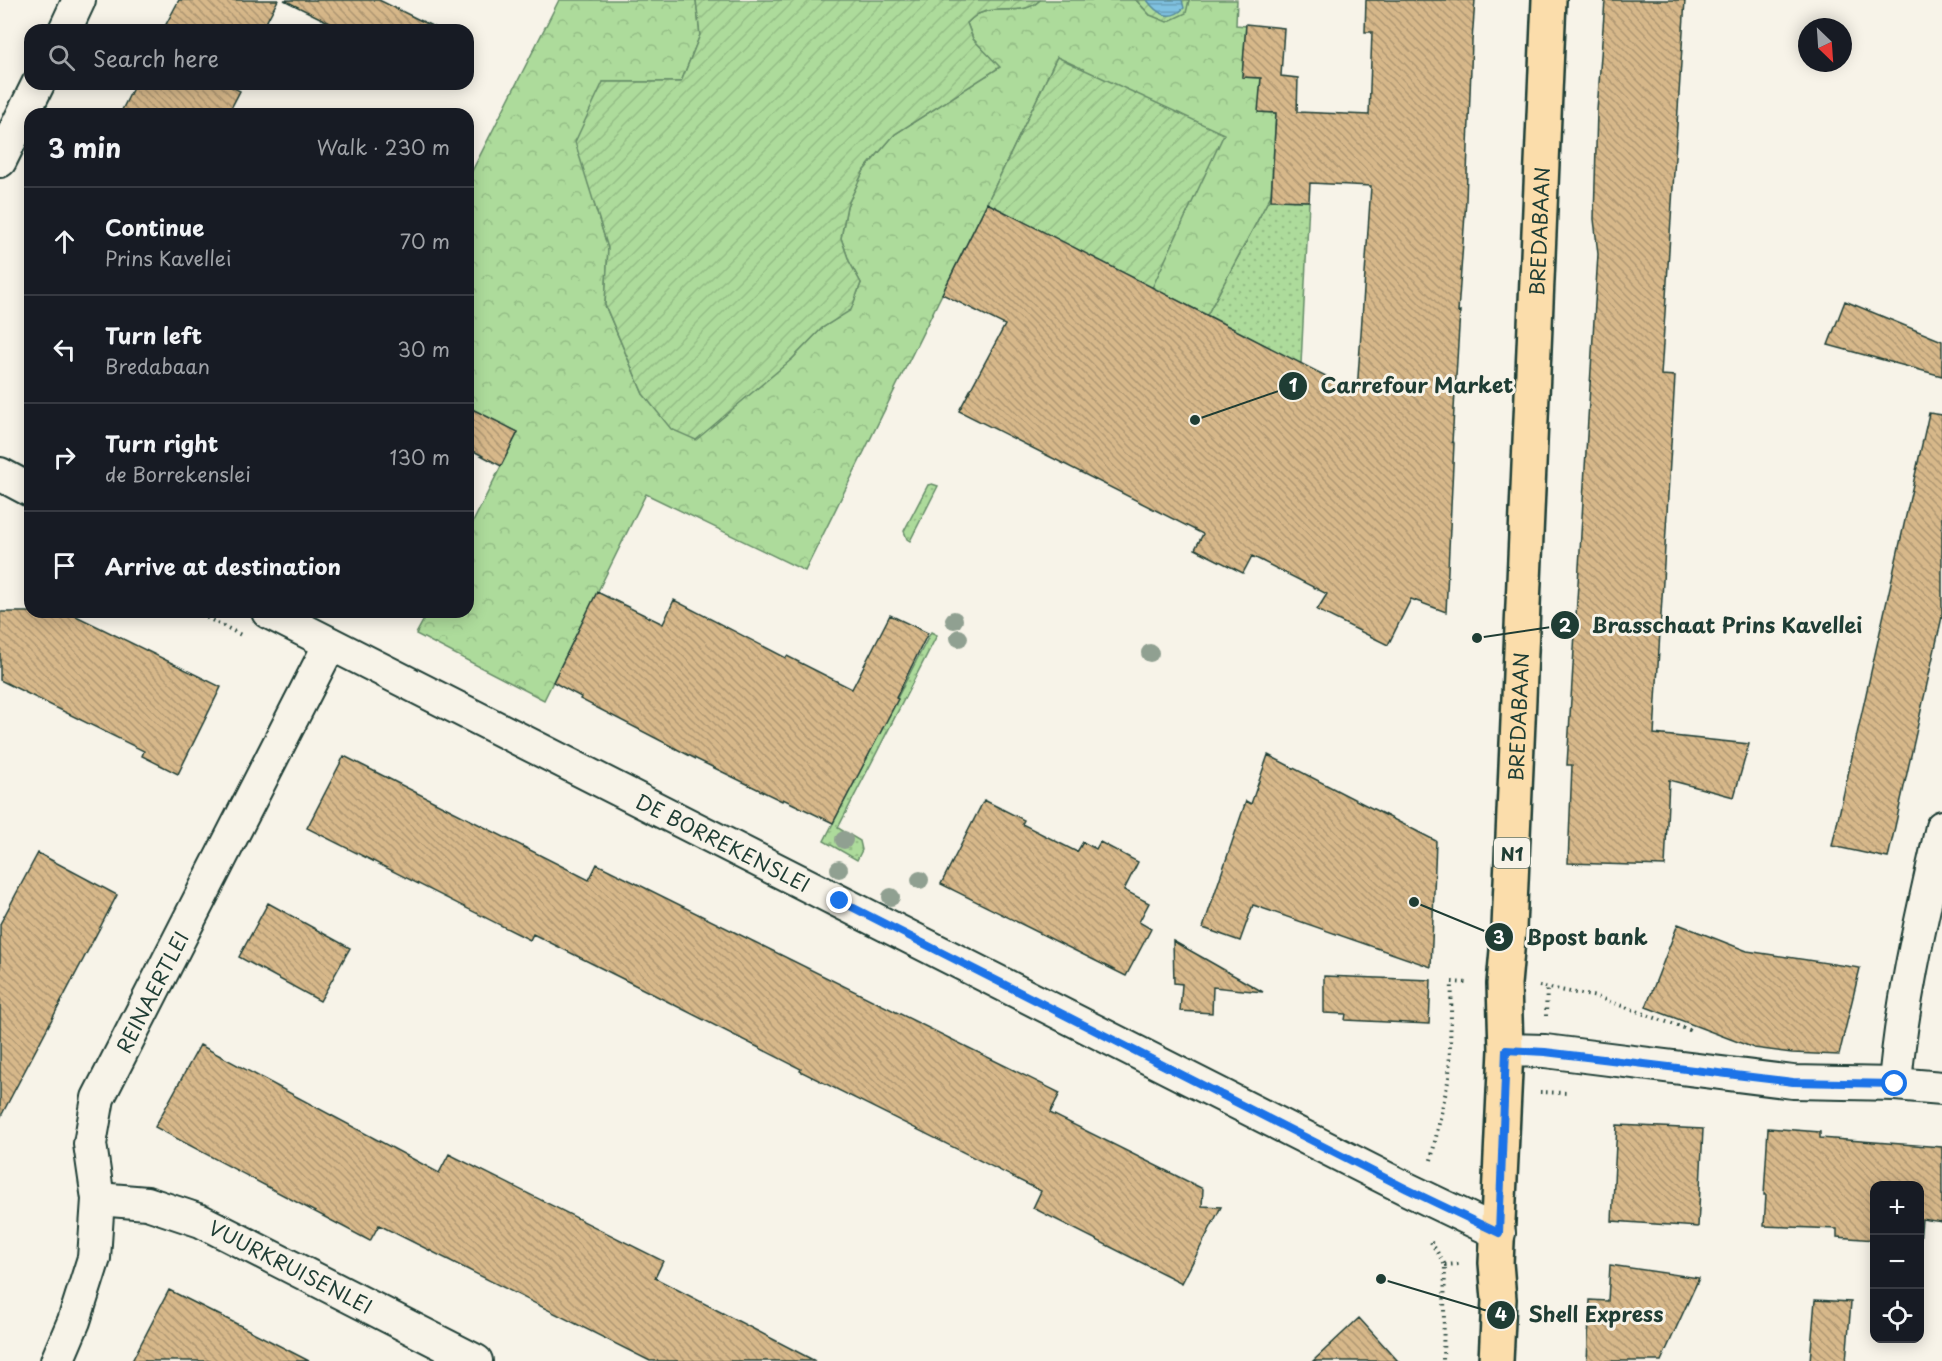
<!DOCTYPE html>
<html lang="en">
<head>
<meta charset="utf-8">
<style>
  body { margin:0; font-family:"Playpen Sans",sans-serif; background:#242831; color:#f1f3f6 }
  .controls { position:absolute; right:18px; bottom:18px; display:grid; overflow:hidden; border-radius:12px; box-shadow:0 3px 15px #0003 }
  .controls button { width:54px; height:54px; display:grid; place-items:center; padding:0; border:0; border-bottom:2px solid #363941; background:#171b24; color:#f1f3f6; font:30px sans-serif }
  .compass { position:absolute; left:1798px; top:18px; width:54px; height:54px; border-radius:50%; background:#171b24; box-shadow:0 3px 15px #0003; rotate:155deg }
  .stop { position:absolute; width:18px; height:18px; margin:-14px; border:4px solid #1a73e8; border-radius:50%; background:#fff }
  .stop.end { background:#1a73e8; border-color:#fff; box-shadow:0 2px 6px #0008 }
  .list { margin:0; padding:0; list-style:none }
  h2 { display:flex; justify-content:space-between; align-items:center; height:78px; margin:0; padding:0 24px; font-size:26px }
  h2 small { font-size:20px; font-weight:400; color:#9ea1a6 }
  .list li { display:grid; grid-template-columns:39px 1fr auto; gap:18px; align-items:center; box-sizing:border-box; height:108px; padding:0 24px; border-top:2px solid #363941 }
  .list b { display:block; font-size:22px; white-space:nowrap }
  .list p { margin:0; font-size:20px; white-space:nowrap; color:#9ea1a6 }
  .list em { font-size:20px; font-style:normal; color:#9ea1a6 }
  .icon { flex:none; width:33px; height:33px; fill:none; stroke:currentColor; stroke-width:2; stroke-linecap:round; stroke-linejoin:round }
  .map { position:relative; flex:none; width:1942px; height:1361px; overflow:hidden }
  .search { position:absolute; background:#171b24; box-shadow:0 3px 15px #0003; left:24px; top:24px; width:450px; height:66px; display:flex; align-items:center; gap:15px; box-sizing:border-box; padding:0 21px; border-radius:18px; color:#9ea1a6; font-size:22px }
  .panel { position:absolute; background:#171b24; box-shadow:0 3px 15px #0003; left:24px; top:108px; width:450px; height:510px; border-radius:18px }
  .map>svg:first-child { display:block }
  .grass { fill:url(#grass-dots); stroke:#668c68; stroke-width:1.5 }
  .forest { fill:url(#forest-crowns); stroke:#668c68; stroke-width:1.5 }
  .garden { fill:url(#garden-furrows); stroke:#668c68; stroke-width:1.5 }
  .water { fill:url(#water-rules); stroke:#598d9c; stroke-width:1.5 }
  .building { fill:url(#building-back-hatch); stroke:#1f3d34; stroke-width:1.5 }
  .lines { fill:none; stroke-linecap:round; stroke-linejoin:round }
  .street-casing { stroke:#1f3d34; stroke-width:36 }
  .primary-casing { stroke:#1f3d34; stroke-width:38 }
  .path { stroke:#1f3d34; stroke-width:4; stroke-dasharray:1.5 4.5; stroke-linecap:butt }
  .street { stroke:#f7f3e8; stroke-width:32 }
  .primary { stroke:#fbddab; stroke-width:33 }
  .tree { fill:#90a091 }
  .route { stroke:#1a73e8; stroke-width:8 }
  .labels { text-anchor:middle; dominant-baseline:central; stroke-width:6; stroke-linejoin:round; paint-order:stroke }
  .shield { fill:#f7f3e8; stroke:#60746a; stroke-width:1.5 }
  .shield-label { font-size:18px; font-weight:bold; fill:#1f3d34 }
  .street-label { font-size:20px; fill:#1f3d34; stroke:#f7f3e8 }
  .leader { fill:none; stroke:#1f3d34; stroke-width:2 }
  .callout-dot { fill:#1f3d34; stroke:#f7f3e8; stroke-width:2 }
  .mark-label { font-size:18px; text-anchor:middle; font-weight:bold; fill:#fff }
  .callout-label { font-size:21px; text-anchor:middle; font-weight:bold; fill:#1f3d34; stroke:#f7f3e8; stroke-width:6; stroke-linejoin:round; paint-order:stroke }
</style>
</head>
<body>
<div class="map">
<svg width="1942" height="1361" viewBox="0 0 1942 1361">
  <defs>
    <pattern id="grass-dots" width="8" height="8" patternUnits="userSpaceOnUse" patternTransform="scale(1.5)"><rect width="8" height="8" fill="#addb9b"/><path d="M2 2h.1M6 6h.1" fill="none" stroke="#94bd86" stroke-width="1.8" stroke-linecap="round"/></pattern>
    <pattern id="forest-crowns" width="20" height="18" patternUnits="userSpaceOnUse" patternTransform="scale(1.5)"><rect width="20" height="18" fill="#addb9b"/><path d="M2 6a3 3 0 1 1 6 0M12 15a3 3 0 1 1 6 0" fill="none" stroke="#94bd86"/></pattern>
    <pattern id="garden-furrows" width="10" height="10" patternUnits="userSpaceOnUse" patternTransform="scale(1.5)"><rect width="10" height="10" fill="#addb9b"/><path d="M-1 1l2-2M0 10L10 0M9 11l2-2" fill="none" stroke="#94bd86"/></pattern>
    <pattern id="water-rules" width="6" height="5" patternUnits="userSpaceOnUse" patternTransform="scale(1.5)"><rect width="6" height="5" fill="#80c2e1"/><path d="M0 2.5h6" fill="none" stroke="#689fb7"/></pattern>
    <pattern id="building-back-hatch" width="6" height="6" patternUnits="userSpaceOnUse" patternTransform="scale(1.5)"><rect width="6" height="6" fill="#d7b88a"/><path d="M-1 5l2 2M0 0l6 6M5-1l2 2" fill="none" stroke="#ae9772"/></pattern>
  </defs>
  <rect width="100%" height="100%" fill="#f7f3e8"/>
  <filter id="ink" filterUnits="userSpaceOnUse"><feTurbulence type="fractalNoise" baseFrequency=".0167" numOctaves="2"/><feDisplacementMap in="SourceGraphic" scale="12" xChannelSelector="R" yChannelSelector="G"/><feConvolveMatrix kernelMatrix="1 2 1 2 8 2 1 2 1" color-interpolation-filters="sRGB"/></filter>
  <g filter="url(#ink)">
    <path class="grass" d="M1271,195L1278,200L1309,201L1301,364L1207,315Z
      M932,484L938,486L910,541L907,539L904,531L928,485Z
      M931,632L937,635L838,828L860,841L862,850L857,860L824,841Z"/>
    <path class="forest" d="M559,0H696L700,35L681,82H603L594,203L608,248L605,305L643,394L792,359L822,328L851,309L861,283L849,261L841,238L847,206L864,170L895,134L999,67L973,39L967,23C970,20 974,16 978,14C998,4 1023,17 1040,0H1136L1150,15L1185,13L1189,0H1237L1236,25L1246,26L1242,77L1261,78L1259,112L1276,113L1271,195L1207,315L1152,288L1057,57L987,203L805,571L646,494L544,700L416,634L428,612H468V532L518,432L468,407V179Z"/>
    <path class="garden" d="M696,0H1040C1023,17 998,4 978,14C975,16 970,20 967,23L973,39L1000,67L895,134L864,170L847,206L841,238L849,261L861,283L851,310L822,328L792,359L696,440L671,429L643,394L605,305L608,248L575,142L603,82H681L700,35Z
      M1136,0H1189L1186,13L1167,22L1150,15Z
      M1057,57L1224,134L1152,288L987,203Z"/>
    <path class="water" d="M1147,0H1182L1184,8C1170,22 1157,14 1147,0Z"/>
    <path class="building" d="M179,0H278L262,30H163Z
      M284,0H379L440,30H344Z
      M1366,0H1475L1472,41L1466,200L1458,312L1460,311L1452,442L1454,443L1446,612L1411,599L1388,645L1317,610L1327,594L1252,556L1243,573L1195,549L1203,534L959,411L1005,325L942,294L987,203L1357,392L1371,186L1310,183L1309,201L1271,200L1276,113L1258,112L1261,78L1242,77L1246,24L1284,28L1281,76L1298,78L1297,112L1369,115L1372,32H1365Z
      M1605,0H1685L1661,375L1675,376L1654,734L1749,744L1734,797L1669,780L1665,866L1568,863L1572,765H1567L1598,254L1594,219L1597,111Z
      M135,84H234L232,87L240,91L228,114H120Z
      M1845,301L1942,341V376L1828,345Z
      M468,407L518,432L501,466L468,448Z
      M1929,413L1942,415V617L1888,858L1832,846Z
      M597,592L663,624L674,600L786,658L787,656L852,689L890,615L928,633L896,698L898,699L833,823L783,799L782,801L696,759L580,699L581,697L553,682Z
      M0,612H68L221,687L178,774L142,756L144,751L0,680Z
      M1268,755L1436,841L1431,967L1253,905L1240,941L1203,928L1246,801L1251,804Z
      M344,756L589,880L597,864L1060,1093L1050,1113L1203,1189L1202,1206L1221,1207L1182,1283L1033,1208L1041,1191L800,1071L801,1069L629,982L533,934L530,940L307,828Z
      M984,800L1024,820L1022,824L1077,852L1083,842L1096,849L1100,842L1138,862L1124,890L1149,903L1139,922L1151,929L1126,976L941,884Z
      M38,853L117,895L0,1118V924Z
      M268,903L350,948L320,1001L239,957Z
      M1678,924L1747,951L1860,968L1839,1055L1792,1053L1754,1048L1646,1007Z
      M1173,941L1205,959L1263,992L1213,987L1212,1013L1180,1011L1182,984L1174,983Z
      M1324,976L1431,980L1429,1024L1345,1020L1346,1014L1324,1013Z
      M200,1045L439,1173L449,1154L663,1261L655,1278L815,1361H650L379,1225L370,1241L155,1127Z
      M1617,1125L1703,1129L1698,1227L1612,1221Z
      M1768,1128L1820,1132V1138L1942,1147V1222L1922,1219L1920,1243V1185H1875V1240L1837,1237V1229L1764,1226L1766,1195H1764Z
      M1610,1265L1699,1278L1661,1361H1587L1590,1300L1608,1301Z
      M169,1290L239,1325L309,1361H132Z
      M1815,1300L1851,1302L1846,1361H1810Z
      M1359,1318L1398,1361H1313Z"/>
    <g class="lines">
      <defs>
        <g id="street">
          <path d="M65,30L79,0"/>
          <path d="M0,161L38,84"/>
          <path d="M0,474L30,490"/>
          <path id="s1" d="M268,612L1407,1189L1499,1233"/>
          <path d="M1506,1050L1545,1051L1793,1082L1895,1084L1942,1088"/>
          <path d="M1895,1084C1902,997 1923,912 1942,827"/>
          <path id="s2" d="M98,1199L147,1203L201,1221L476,1361"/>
          <path id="s3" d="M57,1361L74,1321L94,1258L98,1199L90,1144L98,1098L330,644"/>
        </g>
        <g id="primary">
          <path id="s4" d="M1496,1361L1499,1299L1496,1263L1506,1050L1504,984L1509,928L1518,721L1549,0"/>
        </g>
      </defs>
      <use href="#street" class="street-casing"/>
      <use href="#primary" class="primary-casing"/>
      <path class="path" d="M196,612L241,635
        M1539,986L1597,997L1692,1031
        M1546,1016L1547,986
        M1540,1092L1568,1093
        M1431,1160L1449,1077L1452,982L1468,983
        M1431,1242L1445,1265L1443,1361
        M1445,1265L1459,1264"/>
      <use href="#street" class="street"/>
      <use href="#primary" class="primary"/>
    </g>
    <g class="tree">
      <circle cx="954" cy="620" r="9"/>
      <circle cx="959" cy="638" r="9"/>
      <circle cx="1150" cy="653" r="9"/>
      <circle cx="844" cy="840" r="9"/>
      <circle cx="839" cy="869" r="9"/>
      <circle cx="920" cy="880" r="9"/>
      <circle cx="891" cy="897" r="9"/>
    </g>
  </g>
  <g class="lines" filter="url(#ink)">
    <path class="route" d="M840,901L1407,1189L1499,1233L1506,1050L1545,1052L1793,1082L1895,1084"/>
  </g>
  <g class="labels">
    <rect class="shield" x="1494" y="838" width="36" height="30" rx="4.5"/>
    <g class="shield-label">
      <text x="1512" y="853">N1</text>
    </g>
    <g class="street-label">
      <text stroke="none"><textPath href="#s4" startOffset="1131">BREDABAAN</textPath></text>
      <text stroke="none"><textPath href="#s4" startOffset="645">BREDABAAN</textPath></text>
      <text stroke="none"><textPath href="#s1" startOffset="510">DE BORREKENSLEI</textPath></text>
      <text stroke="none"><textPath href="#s3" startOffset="390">REINAERTLEI</textPath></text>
      <text stroke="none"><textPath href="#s2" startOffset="207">VUURKRUISENLEI</textPath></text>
    </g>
  </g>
  <path class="leader" d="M1195 420L1293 386M1477 638L1565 625M1414 902L1499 937M1381 1279L1501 1315"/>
  <g class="callout-dot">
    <circle cx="1195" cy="420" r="6"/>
    <circle cx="1477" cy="638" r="6"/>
    <circle cx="1414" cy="902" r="6"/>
    <circle cx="1381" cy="1279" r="6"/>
    <circle cx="1293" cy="386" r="15"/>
    <circle cx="1565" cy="625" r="15"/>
    <circle cx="1499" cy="937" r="15"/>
    <circle cx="1501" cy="1315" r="15"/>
  </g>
  <g class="mark-label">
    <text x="1293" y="392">1</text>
    <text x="1565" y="632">2</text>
    <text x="1499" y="944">3</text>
    <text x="1501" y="1321">4</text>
  </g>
  <g class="callout-label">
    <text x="1417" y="393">Carrefour Market</text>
    <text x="1727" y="633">Brasschaat Prins Kavellei</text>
    <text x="1587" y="945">Bpost bank</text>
    <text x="1596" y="1322">Shell Express</text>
  </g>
</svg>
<div class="controls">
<button>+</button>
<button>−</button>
<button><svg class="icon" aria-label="locate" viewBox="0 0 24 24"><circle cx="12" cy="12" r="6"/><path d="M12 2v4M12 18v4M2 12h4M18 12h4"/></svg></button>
</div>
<svg class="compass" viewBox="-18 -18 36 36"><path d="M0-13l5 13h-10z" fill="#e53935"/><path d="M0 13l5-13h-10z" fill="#9ea1a6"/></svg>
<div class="stop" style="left:1895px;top:1084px"></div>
<div class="stop end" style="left:840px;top:901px"></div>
<div class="search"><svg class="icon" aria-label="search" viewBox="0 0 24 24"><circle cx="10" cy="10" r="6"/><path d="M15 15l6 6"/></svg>Search here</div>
<section class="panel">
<h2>3 min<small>Walk · 230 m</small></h2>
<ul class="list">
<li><svg class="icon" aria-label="ahead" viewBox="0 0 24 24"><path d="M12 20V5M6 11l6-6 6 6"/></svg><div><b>Continue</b><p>Prins Kavellei</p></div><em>70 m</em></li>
<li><svg class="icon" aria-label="left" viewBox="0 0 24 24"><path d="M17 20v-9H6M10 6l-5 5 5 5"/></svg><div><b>Turn left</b><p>Bredabaan</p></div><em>30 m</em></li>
<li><svg class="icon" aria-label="right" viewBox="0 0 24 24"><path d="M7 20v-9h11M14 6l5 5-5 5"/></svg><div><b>Turn right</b><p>de Borrekenslei</p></div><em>130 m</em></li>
<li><svg class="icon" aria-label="arrive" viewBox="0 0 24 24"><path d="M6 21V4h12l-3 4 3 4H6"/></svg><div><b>Arrive at destination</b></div></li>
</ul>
</section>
</div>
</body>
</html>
